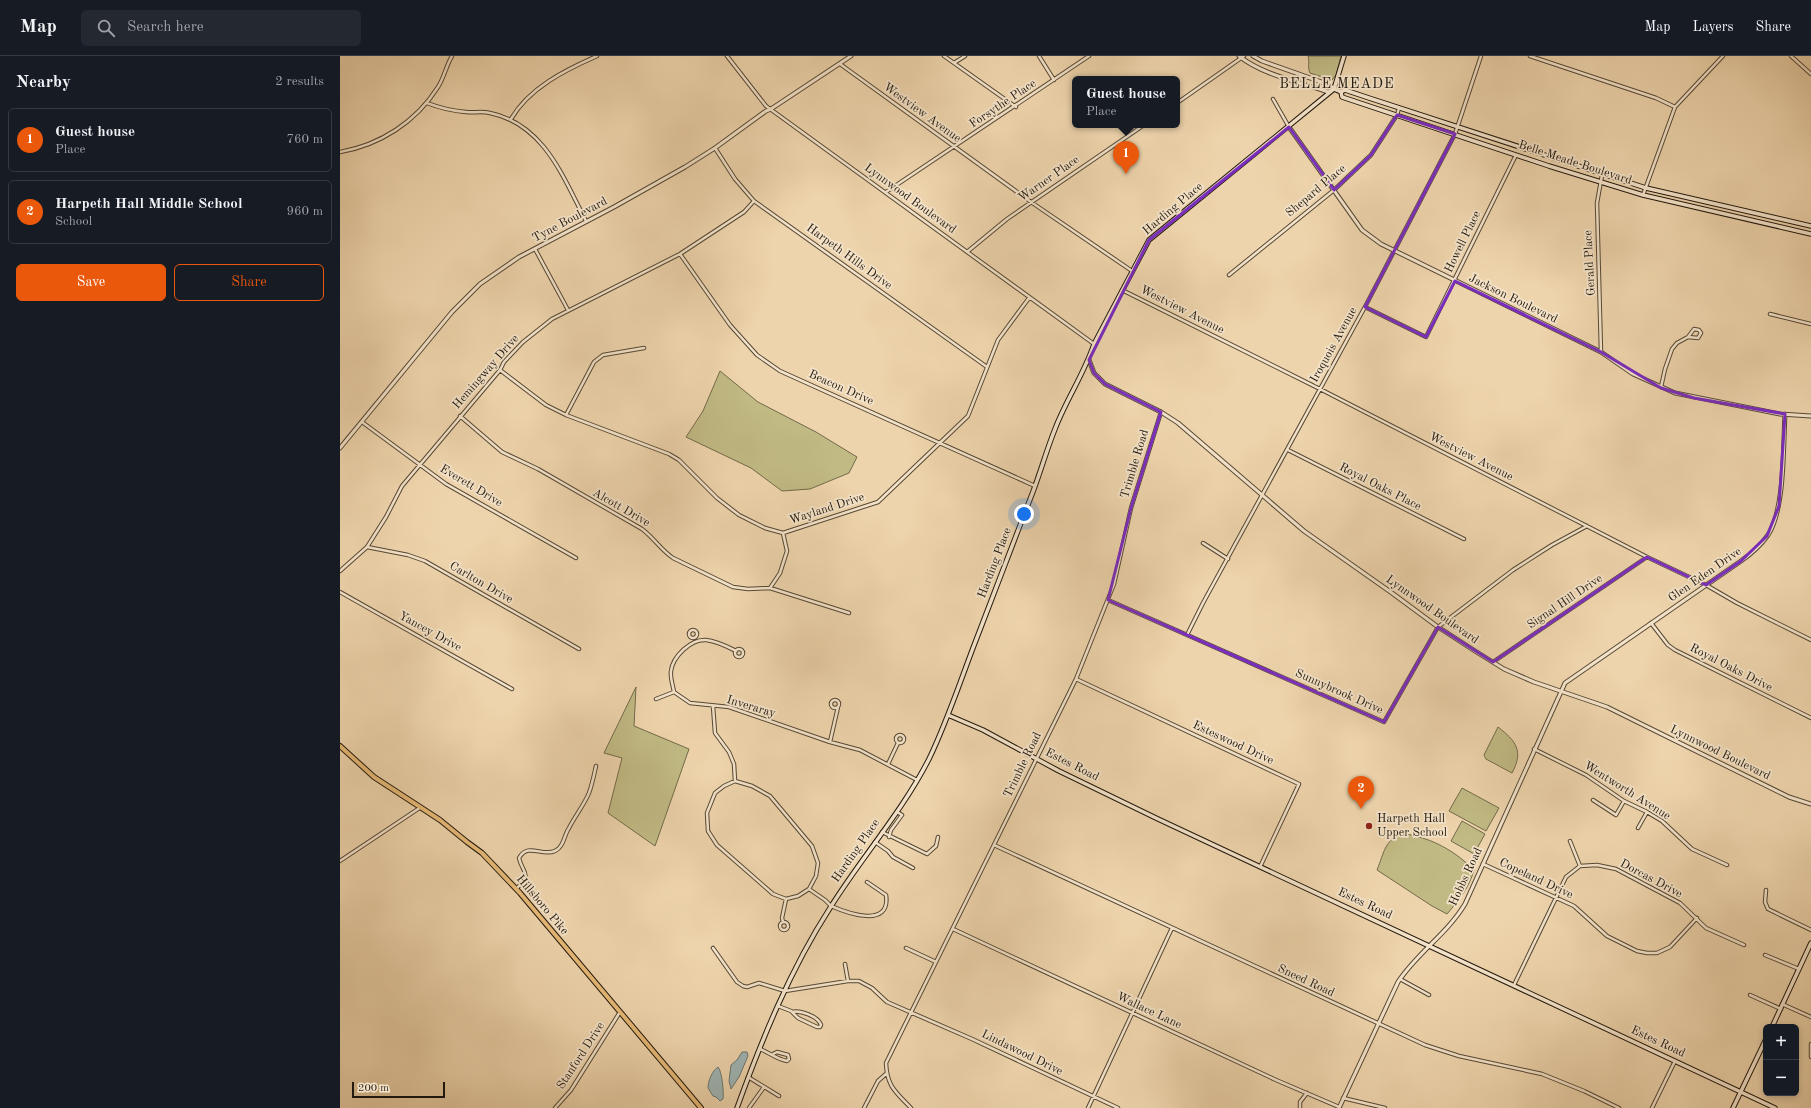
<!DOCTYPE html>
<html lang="en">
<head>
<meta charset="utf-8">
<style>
  body { margin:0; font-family:"Old Standard TT",serif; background:#242831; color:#f1f3f6 }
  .controls { position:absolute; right:12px; bottom:12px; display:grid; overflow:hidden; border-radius:6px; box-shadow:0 2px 6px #0003 }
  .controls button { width:36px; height:36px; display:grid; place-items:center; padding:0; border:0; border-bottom:1px solid #363941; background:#171b24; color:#f1f3f6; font:20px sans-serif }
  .scale { position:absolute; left:12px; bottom:10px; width:93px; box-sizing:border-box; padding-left:4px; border:2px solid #22190f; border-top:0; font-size:11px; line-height:14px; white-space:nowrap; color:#22190f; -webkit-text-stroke:3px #f4e3c9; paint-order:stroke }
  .you { position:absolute; left:684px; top:458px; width:14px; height:14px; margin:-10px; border:3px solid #fff; border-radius:50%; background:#1a73e8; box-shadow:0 0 0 6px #1a73e833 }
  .badge { display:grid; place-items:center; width:26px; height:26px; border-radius:50%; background:#ea580c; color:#fff; font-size:13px; font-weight:700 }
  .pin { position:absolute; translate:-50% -33px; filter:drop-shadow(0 1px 2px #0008) }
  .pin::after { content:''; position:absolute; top:21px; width:14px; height:12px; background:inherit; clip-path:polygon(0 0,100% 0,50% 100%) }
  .popup { position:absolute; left:732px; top:20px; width:108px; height:52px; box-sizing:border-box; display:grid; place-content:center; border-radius:6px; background:#171b24; filter:drop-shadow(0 1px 3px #0005); font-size:13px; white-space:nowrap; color:#9ea1a6 }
  .popup b { font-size:15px; color:#f1f3f6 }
  .popup::after { content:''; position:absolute; left:50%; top:100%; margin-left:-8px; border:8px solid transparent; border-top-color:#171b24 }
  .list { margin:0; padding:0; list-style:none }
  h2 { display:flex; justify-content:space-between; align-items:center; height:52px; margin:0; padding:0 16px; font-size:17px }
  h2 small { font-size:13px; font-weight:400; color:#9ea1a6 }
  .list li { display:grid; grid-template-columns:26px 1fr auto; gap:12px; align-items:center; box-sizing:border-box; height:64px; margin:0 8px 8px; padding:0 8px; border:1px solid #363941; border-radius:6px }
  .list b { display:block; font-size:15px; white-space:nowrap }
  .list p { margin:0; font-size:13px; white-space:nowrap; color:#9ea1a6 }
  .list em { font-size:13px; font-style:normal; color:#9ea1a6 }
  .actions { display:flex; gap:8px; padding:12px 16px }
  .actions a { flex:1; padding:9px 0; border:1px solid #ea580c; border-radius:6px; text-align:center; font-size:14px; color:#ea580c }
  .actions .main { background:#ea580c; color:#fff }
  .icon { flex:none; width:22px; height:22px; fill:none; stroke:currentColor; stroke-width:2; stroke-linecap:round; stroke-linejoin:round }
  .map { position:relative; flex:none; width:1471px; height:1052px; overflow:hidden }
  header { display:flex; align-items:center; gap:24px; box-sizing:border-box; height:56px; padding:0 20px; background:#171b24; border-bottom:1px solid #363941 }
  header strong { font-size:19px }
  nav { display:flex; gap:22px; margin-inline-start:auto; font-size:14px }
  .search { width:280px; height:36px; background:#242831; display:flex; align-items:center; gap:10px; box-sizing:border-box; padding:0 14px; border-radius:6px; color:#9ea1a6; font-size:15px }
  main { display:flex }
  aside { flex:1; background:#171b24 }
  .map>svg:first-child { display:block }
  .green { fill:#c1ba84; stroke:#726a4a }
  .water { fill:#9eb5b4; stroke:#6c7772 }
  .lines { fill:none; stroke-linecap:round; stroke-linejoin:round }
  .minor-casing { stroke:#554836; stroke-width:4.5 }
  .tertiary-casing { stroke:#554836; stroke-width:5 }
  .secondary-casing { stroke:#22190f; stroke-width:5.5 }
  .primary-casing { stroke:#22190f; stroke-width:6 }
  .minor { stroke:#f4e3c9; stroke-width:2.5 }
  .tertiary { stroke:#f4e3c9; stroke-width:3 }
  .secondary { stroke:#f4e3c9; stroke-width:3.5 }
  .primary { stroke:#e7ba76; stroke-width:4 }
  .marked { fill:none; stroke:#7b2cbf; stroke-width:3; stroke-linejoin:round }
  .poi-dot { fill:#8f2418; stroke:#f4e3c9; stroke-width:1.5 }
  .labels { text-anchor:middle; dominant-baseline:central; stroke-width:3.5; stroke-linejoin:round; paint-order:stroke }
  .street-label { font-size:12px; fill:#22190f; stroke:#f4e3c9 }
  .poi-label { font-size:12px; fill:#22190f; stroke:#f4e3c9; text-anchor:start }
  .quarter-label { font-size:14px; letter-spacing:1px; fill:#22190f; stroke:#f4e3c9 }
</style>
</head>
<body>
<header>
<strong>Map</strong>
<div class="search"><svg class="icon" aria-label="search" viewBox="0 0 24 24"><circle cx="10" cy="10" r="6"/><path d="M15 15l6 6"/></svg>Search here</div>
<nav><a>Map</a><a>Layers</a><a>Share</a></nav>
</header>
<main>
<aside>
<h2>Nearby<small>2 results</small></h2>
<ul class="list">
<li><span class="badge">1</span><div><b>Guest house</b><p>Place</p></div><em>760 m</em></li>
<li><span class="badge">2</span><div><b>Harpeth Hall Middle School</b><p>School</p></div><em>960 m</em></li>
</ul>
<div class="actions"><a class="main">Save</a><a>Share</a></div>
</aside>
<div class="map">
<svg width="1471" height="1052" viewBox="0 0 1471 1052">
  <rect width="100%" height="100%" fill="#eed4ac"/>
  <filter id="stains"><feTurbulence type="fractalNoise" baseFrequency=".005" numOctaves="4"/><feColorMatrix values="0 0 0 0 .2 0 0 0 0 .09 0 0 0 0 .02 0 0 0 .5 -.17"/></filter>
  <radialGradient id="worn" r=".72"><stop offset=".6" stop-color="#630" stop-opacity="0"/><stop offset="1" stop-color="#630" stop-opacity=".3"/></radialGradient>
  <path class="green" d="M968,0H1001L996,19L992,24L970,17C967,11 970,6 968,0Z
    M380,315L418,346L476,376L517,401L509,417L470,433L442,435L411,412L346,381L363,355Z
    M296,631L294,670L349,693L315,790L268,757L282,702L264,697Z
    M1158,671C1176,685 1184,695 1172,717L1146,703L1144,699Z
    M1122,732L1159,752L1146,775L1109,755Z
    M1122,765L1145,778L1134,798L1111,785Z
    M1065,778C1092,782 1115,795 1134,814C1129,832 1119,844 1107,858L1092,850L1037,814C1044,797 1045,781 1065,778Z"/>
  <path class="water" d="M402,996H407L408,1000L399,1021L391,1033L389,1025L391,1009L397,1004Z
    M378,1011C382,1015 384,1037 383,1043L380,1045L376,1041L373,1040L368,1032C368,1025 372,1015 378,1011Z"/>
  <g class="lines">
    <defs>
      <path id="minor" d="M387,0L426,50L754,288
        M604,0L676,51
        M699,0L714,24
        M1190,0L1316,42L1335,51
        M1451,0L1471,18
        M614,7L625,0
        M500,8L691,146L792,215
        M933,43L949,71
        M87,47C100,52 112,55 126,56C134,57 142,55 150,57C204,68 223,121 246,165
        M837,47L904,0
        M171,63C189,32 225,14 257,0
        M375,92L395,123L414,145L647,311
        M0,96C40,89 76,66 98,31C104,22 106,10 112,0
        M546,136L749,0
        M1303,139L1335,51L1383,0
        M195,193L228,254
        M627,196L667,163L804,69
        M340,198L390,269L417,299L440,315L695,430
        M889,219L994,134L1031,99L1057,59L1059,52
        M782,234L980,333L1307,501L1366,529L1397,547L1471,584
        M1025,251L1086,281L1176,99
        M1430,258L1471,268
        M1261,296L1257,147L1262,119
        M160,314L206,349L226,359L329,398L339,404L377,442L399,459L425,472L443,477L538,446L628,360L658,284L689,242
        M1321,331L1325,313L1332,293L1337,287L1348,281L1354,273L1359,274L1361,277L1358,282L1348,281
        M226,359L254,306L263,299L304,292
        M120,360L162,396L198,413L302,473C314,482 321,494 333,502L393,531L408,533L430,532L509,557
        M22,366L106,428L236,502
        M948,394L1124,483
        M863,487L888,503
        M27,491L68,499L85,505L239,593
        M0,515L27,491L46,461L62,430L160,314L164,306L183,286L212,263L340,198L404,156L414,145
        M430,532L440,517L447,495L443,477
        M0,536L172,633
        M768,544L1044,666L1098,571L1173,514L1212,489L1247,470
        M1311,567L1328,589L1335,594L1471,662
        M349 578a4 4 0 1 1 8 0a4 4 0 1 1-8 0Z
        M847,579L863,547L1026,249L1115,78L1141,0
        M395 597a4 4 0 1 1 8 0a4 4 0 1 1-8 0Z
        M396,595C386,590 377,585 366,584C351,583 333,600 331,615C330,621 333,630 334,636L350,647L389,651L490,686L520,694L577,724
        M1153,606L1307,501
        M736,623L959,728L920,811
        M316,643L334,636
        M491 648a4 4 0 1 1 8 0a4 4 0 1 1-8 0Z
        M373,650L375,677L389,696L394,708L395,725
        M556 683a4 4 0 1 1 8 0a4 4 0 1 1-8 0Z
        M490,686L498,651
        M1194,693L1246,719L1284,745L1307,756L1322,765L1352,793L1387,809
        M548,708L558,687
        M395,725L412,730L430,740L472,790L478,807L476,820L469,833L458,840L446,843L433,838L377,789L368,775L367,757L375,737L384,730Z
        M1253,744L1276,759L1284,745
        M1298,772L1307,756
        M542,776L587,798L596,790L598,781
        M549,781L551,774L562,759L557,756
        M1230,785L1240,810
        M535,786L548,795L553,801L573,812
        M654,789L1085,989L1119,1000L1202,1018L1244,1035L1279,1052
        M0,805L81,751
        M1143,808L1234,850L1267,880L1297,895L1307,897H1317L1330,891L1357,862
        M176,833C193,817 183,819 179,802C188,786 202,801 215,795C224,791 224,779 229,772C235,760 244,749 249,737C252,729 254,719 256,710
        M469,833L485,844L491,850
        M1426,834L1425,846L1428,853L1471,874
        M491,850C507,857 551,873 546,839L527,826
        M440 870a4 4 0 1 1 8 0a4 4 0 1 1-8 0Z
        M443,866L442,862L446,843
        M613,873L936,1024L999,1051
        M373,892L397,926L403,930L407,931L419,927L445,935L508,925H519L532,932L547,946L632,983L778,1052
        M566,892L596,906
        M1425,899L1459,913
        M505,908L508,925
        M1060,923L1089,939
        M1174,929L1226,821L1240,810L1257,809L1276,813L1340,847L1366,872L1404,889
        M1410,939L1441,953
        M1442,948L1471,961
        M438,950L451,955L458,962L477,971H480L481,969C478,960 460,954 452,956
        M1471,988V1001
        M420,993C430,997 436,1003 447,1005L449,1003L448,999L437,996L433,998
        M408,1021L439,1040
        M1003,1042L1045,1052
        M215,1052L231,1034L280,956
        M409,1052L424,1031
        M524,1052L538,1025L547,1017
        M571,1052C556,1036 547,1031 546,1007L736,623L774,528L791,452L821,356
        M748,1052L832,872
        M960,1052V1046L967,1037
        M1312,1052L1335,1005"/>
      <path id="tertiary" d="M899,0C923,19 959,26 988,36L994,33L990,29L922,5L913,0
        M949,71L1022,174L1041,188L1261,296L1293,318L1335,337L1440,358L1471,360
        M749,304L754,317L765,328L821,356L838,367L964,475L1052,537L1098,571L1135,595L1164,613L1194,626L1267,651L1449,741L1471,748
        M0,392L112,256L140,228L179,201L274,151L345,111L375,92L426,55L431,53L511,0
        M999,1052L1058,926C1077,897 1107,878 1125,848L1225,627L1401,505C1411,498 1421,489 1428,479C1445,453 1443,391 1445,358"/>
      <path id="secondary" d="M994,33L1001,36L1005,34L1029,42L1306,132L1471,170
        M1001,36L1002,41L1209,110L1303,139L1471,178
        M608,659L643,674L719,715L818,763L1435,1052
        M1432,971L1471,887
        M397,1052C422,983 450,914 490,852C521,802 562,756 589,703C606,668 619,629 633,592C653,539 674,486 694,433C701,414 707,393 715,373C726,344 744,318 754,288L809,184L994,33L1004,0
        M1393,1052L1426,983"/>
      <path id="primary" d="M0,690L34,721L100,764L127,786L142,797L180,837L361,1052"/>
    </defs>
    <use href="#minor" class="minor-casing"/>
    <use href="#tertiary" class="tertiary-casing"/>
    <use href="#secondary" class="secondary-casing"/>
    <use href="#primary" class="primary-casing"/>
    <use href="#minor" class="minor"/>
    <use href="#tertiary" class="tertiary"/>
    <use href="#secondary" class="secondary"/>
    <use href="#primary" class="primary"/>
  </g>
  <path class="marked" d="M1057,59L1115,78L1025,251L1086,281L1115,225L1261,296L1321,332L1354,342L1445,358L1439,450L1427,480L1401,505L1366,529L1307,501L1153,606L1098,571L1044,666L768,544L791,452L821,356L765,328L754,317L749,304L809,184L949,71L994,134L1031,99Z"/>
  <circle class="poi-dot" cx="1029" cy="770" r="4"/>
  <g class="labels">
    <g class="street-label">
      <text transform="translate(663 48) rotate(-34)">Forsythe Place</text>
      <text transform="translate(582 57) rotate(36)">Westview Avenue</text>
      <text transform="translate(1235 107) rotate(18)">Belle Meade Boulevard</text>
      <text transform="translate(709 123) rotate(-35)">Warner Place</text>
      <text transform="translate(976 135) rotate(-40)">Shepard Place</text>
      <text transform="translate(570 143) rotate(36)">Lynnwood Boulevard</text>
      <text transform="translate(833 153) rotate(-40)">Harding Place</text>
      <text transform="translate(230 164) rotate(-28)">Tyne Boulevard</text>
      <text transform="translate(1123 186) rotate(-64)">Howell Place</text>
      <text transform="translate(509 201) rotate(36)">Harpeth Hills Drive</text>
      <text transform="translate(1250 207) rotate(-93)">Gerald Place</text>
      <text transform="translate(1173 243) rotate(26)">Jackson Boulevard</text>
      <text transform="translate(842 254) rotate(27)">Westview Avenue</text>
      <text transform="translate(994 289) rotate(-61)">Iroquois Avenue</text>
      <text transform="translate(146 316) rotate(-49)">Hemingway Drive</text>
      <text transform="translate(501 332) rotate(24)">Beacon Drive</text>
      <text transform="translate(1131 401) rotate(27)">Westview Avenue</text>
      <text transform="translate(795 408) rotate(-73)">Trimble Road</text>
      <text transform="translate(131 430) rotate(31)">Everett Drive</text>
      <text transform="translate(1040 431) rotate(27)">Royal Oaks Place</text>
      <text transform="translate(281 452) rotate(30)">Alcott Drive</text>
      <text transform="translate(487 453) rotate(-18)">Wayland Drive</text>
      <text transform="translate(655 507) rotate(-69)">Harding Place</text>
      <text transform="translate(1365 519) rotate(-35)">Glen Eden Drive</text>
      <text transform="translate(141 527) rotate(30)">Carlton Drive</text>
      <text transform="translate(1225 546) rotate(-34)">Signal Hill Drive</text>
      <text transform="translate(1092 554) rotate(35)">Lynnwood Boulevard</text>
      <text transform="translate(90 576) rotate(29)">Yancey Drive</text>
      <text transform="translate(1391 612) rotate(27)">Royal Oaks Drive</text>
      <text transform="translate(999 636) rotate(24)">Sunnybrook Drive</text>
      <text transform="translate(411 651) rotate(17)">Inveraray</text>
      <text transform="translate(893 687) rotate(25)">Esteswood Drive</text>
      <text transform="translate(1380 697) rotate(26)">Lynnwood Boulevard</text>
      <text transform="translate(683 709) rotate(-64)">Trimble Road</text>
      <text transform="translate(732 709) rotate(27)">Estes Road</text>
      <text transform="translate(1287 735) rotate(32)">Wentworth Avenue</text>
      <text transform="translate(516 795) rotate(-55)">Harding Place</text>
      <text transform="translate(1126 821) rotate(-65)">Hobbs Road</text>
      <text transform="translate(1196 823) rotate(25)">Copeland Drive</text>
      <text transform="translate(1311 823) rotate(28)">Dorcas Drive</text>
      <text transform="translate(1025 848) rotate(25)">Estes Road</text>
      <text transform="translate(202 849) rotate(50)">Hillsboro Pike</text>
      <text transform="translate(966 925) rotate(25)">Sneed Road</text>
      <text transform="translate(809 955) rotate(25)">Wallace Lane</text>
      <text transform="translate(1318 986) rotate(25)">Estes Road</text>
      <text transform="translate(682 997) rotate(26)">Lindawood Drive</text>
      <text transform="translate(241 1000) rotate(-57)">Stanford Drive</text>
    </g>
    <g class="poi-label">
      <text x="1037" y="763">Harpeth Hall<tspan x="1037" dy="14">Upper School</tspan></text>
    </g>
    <g class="quarter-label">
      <text x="997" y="28">BELLE MEADE</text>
    </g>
  </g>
  <rect width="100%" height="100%" filter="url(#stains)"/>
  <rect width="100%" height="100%" fill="url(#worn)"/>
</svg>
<div class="controls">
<button>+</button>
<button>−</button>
</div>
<div class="scale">200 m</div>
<div class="you"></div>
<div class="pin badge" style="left:786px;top:118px">1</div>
<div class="popup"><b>Guest house</b>Place</div>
<div class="pin badge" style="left:1021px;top:753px">2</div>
</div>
</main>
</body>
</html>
